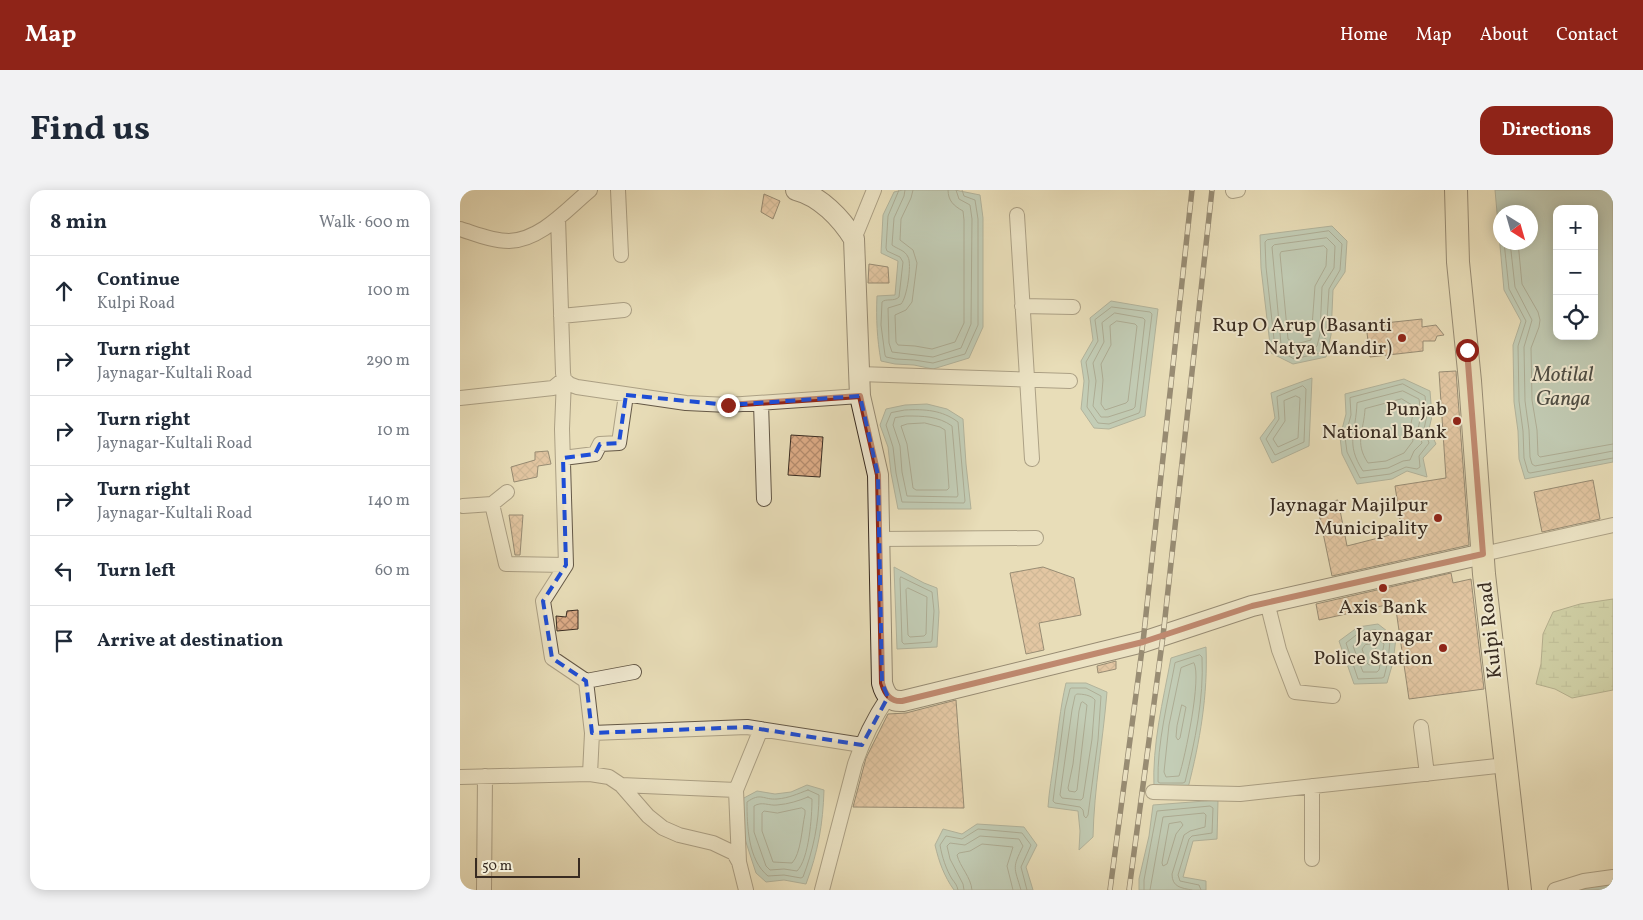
<!DOCTYPE html>
<html lang="en">
<head>
<meta charset="utf-8">
<style>
  body { margin:0; font-family:Vollkorn,serif; background:#f2f2f3; color:#1f2937 }
  .controls { position:absolute; right:15px; top:15px; display:grid; overflow:hidden; border-radius:10px; box-shadow:0 2px 12px #0003 }
  .controls button { width:45px; height:45px; display:grid; place-items:center; padding:0; border:0; border-bottom:1px solid #e0e1e3; background:#fff; color:#1f2937; font:25px sans-serif }
  .compass { position:absolute; left:1033px; top:15px; width:45px; height:45px; border-radius:50%; background:#fff; box-shadow:0 2px 12px #0003; rotate:143deg }
  .scale { position:absolute; left:15px; bottom:12px; width:105px; box-sizing:border-box; padding-left:5px; border:2px solid #382b21; border-top:0; font-size:14px; line-height:18px; white-space:nowrap; color:#382b21; -webkit-text-stroke:4px #f0e9d1; paint-order:stroke }
  .stop { position:absolute; width:15px; height:15px; margin:-11px; border:4px solid #8f2418; border-radius:50%; background:#fff }
  .stop.end { background:#8f2418; border-color:#fff; box-shadow:0 1px 5px #0008 }
  .list { margin:0; padding:0; list-style:none }
  h2 { display:flex; justify-content:space-between; align-items:center; height:65px; margin:0; padding:0 20px; font-size:21px }
  h2 small { font-size:16px; font-weight:400; color:#747a83 }
  .list li { display:grid; grid-template-columns:32px 1fr auto; gap:15px; align-items:center; box-sizing:border-box; height:70px; padding:0 20px; border-top:1px solid #e0e1e3 }
  .list b { display:block; font-size:19px; white-space:nowrap }
  .list p { margin:0; font-size:16px; white-space:nowrap; color:#747a83 }
  .list em { font-size:16px; font-style:normal; color:#747a83 }
  .icon { flex:none; width:28px; height:28px; fill:none; stroke:currentColor; stroke-width:2; stroke-linecap:round; stroke-linejoin:round }
  .map { position:relative; flex:none; width:1153px; height:700px; overflow:hidden; border-radius:15px }
  header { display:flex; align-items:center; gap:30px; box-sizing:border-box; height:70px; padding:0 25px; background:#8f2418; color:#fff }
  header strong { font-size:24px }
  nav { display:flex; gap:28px; margin-inline-start:auto; font-size:18px }
  .intro { display:flex; align-items:center; justify-content:space-between; box-sizing:border-box; height:120px; padding:0 30px }
  h1 { margin:0; font-size:35px }
  .button { padding:12px 22px; border-radius:15px; background:#8f2418; color:#fff; font-size:18px; font-weight:700 }
  main { display:flex; gap:30px; padding:0 30px }
  aside { flex:1; background:#fff; border-radius:15px; box-shadow:0 2px 12px #0003 }
  .map>svg:first-child { display:block }
  .wetland { fill:url(#wetland-marsh); stroke:#767658 }
  .water { fill:#98bbb4; stroke:#728179; fill-rule:evenodd }
  .lines { fill:none; stroke-linecap:round; stroke-linejoin:round }
  .shore { stroke:#68736a; stroke-width:1 }
  .building { fill:url(#building-cross-hatch); stroke:#382b21 }
  .minor-casing { stroke:#645847; stroke-width:16 }
  .secondary-casing { stroke:#382b21; stroke-width:22 }
  .primary-casing { stroke:#382b21; stroke-width:24 }
  .minor { stroke:#f0e9d1; stroke-width:14 }
  .secondary { stroke:#f0e9d1; stroke-width:20 }
  .primary { stroke:#e8ddb8; stroke-width:22 }
  .rail-casing { stroke:#382b21; stroke-width:5.5 }
  .rail { stroke:#f0e9d1; stroke-width:4; stroke-dasharray:11; stroke-linecap:butt }
  .route { stroke:#8f2418; stroke-width:6 }
  .marked { fill:none; stroke:#1d4ed8; stroke-width:4; stroke-dasharray:10 6; stroke-linejoin:round }
  .poi-dot { fill:#8f2418; stroke:#f0e9d1; stroke-width:2 }
  .labels { text-anchor:middle; dominant-baseline:central; stroke-width:4; stroke-linejoin:round; paint-order:stroke }
  .poi-label { font-size:20px; fill:#382b21; stroke:#f0e9d1; text-anchor:end }
  .street-label { font-size:20px; fill:#382b21; stroke:#f0e9d1 }
  .water-label { font-size:21px; font-style:italic; fill:#504f46; stroke:#f0e9d1 }
</style>
</head>
<body>
<header>
<strong>Map</strong>
<nav><a>Home</a><a>Map</a><a>About</a><a>Contact</a></nav>
</header>
<div class="intro"><h1>Find us</h1><a class="button">Directions</a></div>
<main>
<aside>
<h2>8 min<small>Walk · 600 m</small></h2>
<ul class="list">
<li><svg class="icon" aria-label="ahead" viewBox="0 0 24 24"><path d="M12 20V5M6 11l6-6 6 6"/></svg><div><b>Continue</b><p>Kulpi Road</p></div><em>100 m</em></li>
<li><svg class="icon" aria-label="right" viewBox="0 0 24 24"><path d="M7 20v-9h11M14 6l5 5-5 5"/></svg><div><b>Turn right</b><p>Jaynagar-Kultali Road</p></div><em>290 m</em></li>
<li><svg class="icon" aria-label="right" viewBox="0 0 24 24"><path d="M7 20v-9h11M14 6l5 5-5 5"/></svg><div><b>Turn right</b><p>Jaynagar-Kultali Road</p></div><em>10 m</em></li>
<li><svg class="icon" aria-label="right" viewBox="0 0 24 24"><path d="M7 20v-9h11M14 6l5 5-5 5"/></svg><div><b>Turn right</b><p>Jaynagar-Kultali Road</p></div><em>140 m</em></li>
<li><svg class="icon" aria-label="left" viewBox="0 0 24 24"><path d="M17 20v-9H6M10 6l-5 5 5 5"/></svg><div><b>Turn left</b></div><em>60 m</em></li>
<li><svg class="icon" aria-label="arrive" viewBox="0 0 24 24"><path d="M6 21V4h12l-3 4 3 4H6"/></svg><div><b>Arrive at destination</b></div></li>
</ul>
</aside>
<div class="map">
<svg width="1153" height="700" viewBox="0 0 1153 700">
  <defs>
    <pattern id="wetland-marsh" width="20" height="14" patternUnits="userSpaceOnUse" patternTransform="scale(1.25)"><rect width="20" height="14" fill="#b4c290"/><path d="M1 5h8M5 5V1M11 12h8M15 12V8" fill="none" stroke="#939e75"/></pattern>
    <pattern id="building-cross-hatch" width="8" height="8" patternUnits="userSpaceOnUse" patternTransform="scale(1.25)"><rect width="8" height="8" fill="#ddac87"/><path d="M0 0l8 8M0 8l8-8" fill="none" stroke="#b48c6e"/></pattern>
  </defs>
  <rect width="100%" height="100%" fill="#e8ddb8"/>
  <filter id="stains"><feTurbulence type="fractalNoise" baseFrequency=".004" numOctaves="4"/><feColorMatrix values="0 0 0 0 .2 0 0 0 0 .09 0 0 0 0 .02 0 0 0 .5 -.17"/></filter>
  <radialGradient id="worn" r=".72"><stop offset=".6" stop-color="#630" stop-opacity="0"/><stop offset="1" stop-color="#630" stop-opacity=".3"/></radialGradient>
  <path class="wetland" d="M1153,409V500L1112,508L1095,499L1076,494L1081,474L1083,444L1093,422L1120,414Z"/>
  <path class="water" d="M443,0H495L520,5L523,28V137L509,168L473,179L454,175L435,174L421,171C417,149 416,128 417,106L435,105L438,71L421,63L423,25L434,2Z
    M1035,0H1153V272L1065,289L1059,269L1058,241L1054,212L1053,155L1061,131L1044,100ZM1097,19H1134V146H1097ZM1040,22H1070V52H1040Z
    M872,36L887,51L885,82L873,100L871,145L866,167L833,174L811,163L801,78L800,45Z
    M651,111L698,119L685,226L649,239L634,238L621,219L624,191L621,171L633,150L630,128Z
    M852,188L849,256L812,273L800,248L815,228L811,203Z
    M944,189L970,201L972,226L969,239L976,254L963,268L967,287L947,281L932,289L897,294L882,264L880,247L886,224L885,204Z
    M467,214L487,219L503,229L506,274L511,319H438L431,283L428,257L420,235L426,219L445,215Z
    M434,377L464,393L477,398L479,422L477,457L437,459Z
    M918,434L936,448L933,472L927,493L894,494L879,451L898,437Z
    M746,457C748,505 740,551 728,598L694,599C692,554 703,511 711,468Z
    M606,493H626L647,502C643,550 634,599 633,647L619,660L620,641L618,621L588,617C589,601 592,586 594,570C598,544 600,518 606,493Z
    M347,595L364,600C363,634 358,662 346,694L324,690L306,692L296,683L283,643L282,609L297,601L315,604L331,602Z
    M758,610L757,649L733,651L723,687L746,691V700H679V689L689,646L693,615Z
    M517,634L564,637L577,655L566,677L573,700H494C484,686 479,672 475,655L483,639L502,644Z
    M1153,688V700H1105Z"/>
  <g class="lines">
    <path class="shore" d="M439,0L428,26L426,58L427,61L440,67L443,72L439,107C434,112 426,108 422,112L421,135L425,165L426,167L436,169L454,170L473,173L505,164L518,135V29L515,10L504,6L502,0
      M445,0L444,6L434,28L432,55C437,59 445,60 448,67C452,74 447,108 441,114L428,118L429,153L432,162L473,167L501,158L511,134L512,29L510,15L499,9L496,0
      M453,0L451,8L441,29L440,50L453,60L457,73L452,112L446,120L435,125L436,152L438,155L455,156L472,159L495,152L504,133V30L503,21C494,16 488,11 488,0
      M869,41L882,54L880,80L869,99L866,145L862,161L860,163L834,169L815,158L806,77L805,52L807,50Z
      M867,48L875,56L874,78L862,97L860,144L857,156L855,158L835,162L821,154L812,57L814,55Z
      M1044,52L1049,99L1066,131L1058,156L1059,211L1063,241L1064,268L1068,282L1070,283L1153,268
      M1050,52L1055,97L1072,130L1064,157L1065,211L1069,240L1070,267L1072,274L1075,276L1153,261
      M1058,52L1062,94L1078,122L1080,130L1079,137L1071,158L1072,210L1077,240L1078,265L1080,267L1153,254
      M864,56L867,59L866,76L855,96L851,150L836,154L828,149L820,64L821,62Z
      M652,117L690,122L692,124L680,221L679,223L649,234L638,233L627,217L629,191L626,172L638,151L635,130Z
      M655,123L683,128L685,130L675,217L673,219L648,227H641L633,216L636,191L633,173L644,152L642,133Z
      M657,131L675,134L677,136L668,211L666,213L645,220L641,214L643,190L641,174L651,155L650,136Z
      M943,194L965,206L967,225L964,239L969,253L959,266L960,277L957,279L946,277L930,284L900,288L887,262L885,247L891,225L890,208Z
      M843,196L846,199L844,252L815,265L806,249L819,229L817,207Z
      M943,201L959,209L961,225L958,239L962,253L954,261L950,270L943,271L928,278L903,281C885,253 896,243 897,213Z
      M836,206L840,208L838,248L818,257L813,249L825,231L824,211Z
      M942,209L952,215L953,224L950,238L953,251L944,263L926,271L908,273C894,252 904,241 905,219Z
      M445,220C465,219 482,220 498,232L505,311L504,313L442,312L436,283L433,257L426,235L431,223Z
      M446,226C463,226 478,226 492,236L498,305L497,307L447,306L442,282L440,256L433,235L435,228Z
      M465,233L480,237L485,240L489,298L487,300H456L453,298L447,254L441,236L447,234Z
      M441,387L472,402L474,421L472,450L471,452L444,454L442,452L440,389Z
      M448,398L467,407L466,444L464,446L450,447L448,445L446,400Z
      M916,440L930,451L928,471L924,487L922,488L898,489L886,453L900,442Z
      M914,446L924,454L919,480L917,482H903L893,456L902,448Z
      M912,454L916,457L913,474L909,475L907,473L902,459L905,455Z
      M740,465L742,467C744,509 735,551 725,592L723,593H700L698,592C697,553 708,511 715,473Z
      M734,473C742,487 725,568 719,586L706,587L704,582L709,535L721,478Z
      M612,498H626L641,506L638,550L628,625L626,628L624,626L623,620L620,617L595,613L593,611L605,519L610,499Z
      M617,504C623,504 631,505 635,510L632,549L623,608L621,610L602,608L600,605L612,520L615,506Z
      M623,512L627,515L617,600L615,602L609,601L608,598L613,574L619,521L621,513Z
      M722,515L726,517L720,548L718,550L716,547L717,536Z
      M348,600L359,605C359,633 353,661 343,687L341,688L324,685L308,686C288,670 287,636 287,612C301,602 303,610 317,609C329,608 337,604 348,600Z
      M348,607L352,609C352,627 349,669 337,681L324,679L310,680L306,676L294,642V616C302,611 309,616 317,615C329,614 338,611 348,607Z
      M342,618L345,620V624C342,637 341,664 332,673L313,672L302,641V623L304,621L317,623Z
      M721,632L723,635L716,644L707,674L703,676L702,673L709,634Z
      M498,700C497,695 495,693 492,689C486,679 482,667 480,655L486,646L502,649L518,639L562,643L571,655L561,677L567,700
      M504,700L503,694L490,669L487,656L490,653L505,655L520,646L559,649L563,656C552,679 554,676 561,700
      M512,700C511,687 500,677 497,665L499,663L510,661L522,654L553,657L547,676L553,700
      M684,700V690L697,621L750,616L753,618L752,643L732,646L729,649L718,685L720,691L739,695L741,700
      M690,700L703,627L744,623L746,625L745,637L730,641L724,645L712,684C712,697 721,698 732,700"/>
  </g>
  <path class="building" d="M304,4L320,11L313,29L301,22Z
    M409,74L428,77L429,93H408Z
    M962,129V137L976,135L984,145L977,146L975,151H963V161L910,167L906,135Z
    M996,181L1009,355L872,386L857,314L878,310L887,356L942,342L935,296L986,288L979,182Z
    M331,245L363,247L360,287L328,285Z
    M88,261L91,274L78,276L77,287L54,292L51,277L75,270V262Z
    M1133,290L1140,329L1082,342L1074,302Z
    M49,325H63L60,365H55Z
    M583,377L614,388L621,425L579,433L584,460L566,464L550,383Z
    M991,383L993,393L1011,389L1024,499L949,509L935,413L859,430L856,414Z
    M118,420V439L97,441L96,426L106,427L107,421Z
    M656,471V479L638,483L637,476Z
    M496,510L504,618L393,617L406,568L428,524L446,523Z"/>
  <g class="lines">
    <defs>
      <path id="minor" d="M158,0L161,65
        M773,1L778,0
        M557,25L572,269
        M98,28L103,183L104,189L109,194L117,197L226,213L268,215L400,206
        M0,39C16,44 32,51 49,51C81,50 107,19 130,0
        M394,49L414,0
        M562,116L613,117
        M101,126L164,120
        M399,184L610,191
        M104,189L102,239L106,375L83,411L92,468L126,491L132,543
        M0,208L93,198L104,189
        M301,213L304,309
        M103,268L135,264L140,254L159,253L166,205
        M47,302L32,314L46,374L106,375
        M3,316L32,314
        M419,349L576,348
        M1023,364L1153,335
        M807,412L819,460L835,502L873,506
        M126,491L174,482
        M961,537L967,584
        M130,584L132,543L287,537L402,555
        M0,587L130,584L149,587L161,595L188,626L203,638L219,645L253,653L274,663L279,672L286,700
        M161,595L276,600
        M693,602L780,604L1046,575
        M852,669V596
        M279,672L276,600L301,539
        M24,700L25,586
        M362,700L395,574C403,550 414,528 428,507
        M1095,700L1124,691L1153,687"/>
      <path id="secondary" d="M336,0C360,6 381,28 394,49L400,206L418,285L422,493C425,505 430,512 443,511L683,452L792,416L1023,364"/>
      <path id="primary" d="M996,0L998,72L1010,191L1024,384L1060,700"/>
    </defs>
    <use href="#minor" class="minor-casing"/>
    <use href="#secondary" class="secondary-casing"/>
    <use href="#primary" class="primary-casing"/>
    <use href="#minor" class="minor"/>
    <use href="#secondary" class="secondary"/>
    <use href="#primary" class="primary"/>
    <defs>
      <path id="rail" d="M650,700L683,452L732,0
        M669,700L703,446L752,0"/>
    </defs>
    <use href="#rail" class="rail-casing"/>
    <use href="#rail" class="rail"/>
  </g>
  <g class="lines">
    <path class="route" d="M268,215L400,206L418,285L422,493C425,504 430,512 442,511L683,452L792,416L1023,364L1007,160"/>
  </g>
  <path d="M0 0H1153V700H0ZM166,205L268,215L400,206L418,285L422,493L428,507L402,555L287,537L132,543L126,491L92,468L83,411L106,375L103,268L135,264L140,254L159,253Z" fill="#e8ddb8" fill-opacity=".55" fill-rule="evenodd"/>
  <path class="marked" d="M166,205L268,215L400,206L418,285L422,493L428,507L402,555L287,537L132,543L126,491L92,468L83,411L106,375L103,268L135,264L140,254L159,253Z"/>
  <g class="poi-dot">
    <circle cx="942" cy="148" r="5"/>
    <circle cx="997" cy="231" r="5"/>
    <circle cx="978" cy="328" r="5"/>
    <circle cx="923" cy="398" r="5"/>
    <circle cx="983" cy="458" r="5"/>
  </g>
  <g class="labels">
    <g class="poi-label">
      <text x="932" y="136">Rup O Arup (Basanti<tspan x="932" dy="23">Natya Mandir)</tspan></text>
      <text x="987" y="220">Punjab<tspan x="987" dy="23">National Bank</tspan></text>
      <text x="968" y="316">Jaynagar Majilpur<tspan x="968" dy="23">Municipality</tspan></text>
      <text x="923" y="418" text-anchor="middle">Axis Bank</text>
      <text x="973" y="446">Jaynagar<tspan x="973" dy="23">Police Station</tspan></text>
    </g>
    <g class="street-label">
      <text transform="translate(1031 440) rotate(-96)">Kulpi Road</text>
    </g>
    <g class="water-label">
      <text x="1103" y="185">Motilal<tspan x="1103" dy="24">Ganga</tspan></text>
    </g>
  </g>
  <rect width="100%" height="100%" filter="url(#stains)"/>
  <rect width="100%" height="100%" fill="url(#worn)"/>
</svg>
<div class="controls">
<button>+</button>
<button>−</button>
<button><svg class="icon" aria-label="locate" viewBox="0 0 24 24"><circle cx="12" cy="12" r="6"/><path d="M12 2v4M12 18v4M2 12h4M18 12h4"/></svg></button>
</div>
<svg class="compass" viewBox="-18 -18 36 36"><path d="M0-13l5 13h-10z" fill="#e53935"/><path d="M0 13l5-13h-10z" fill="#747a83"/></svg>
<div class="scale">50 m</div>
<div class="stop" style="left:1007px;top:160px"></div>
<div class="stop end" style="left:268px;top:215px"></div>
</div>
</main>
</body>
</html>
